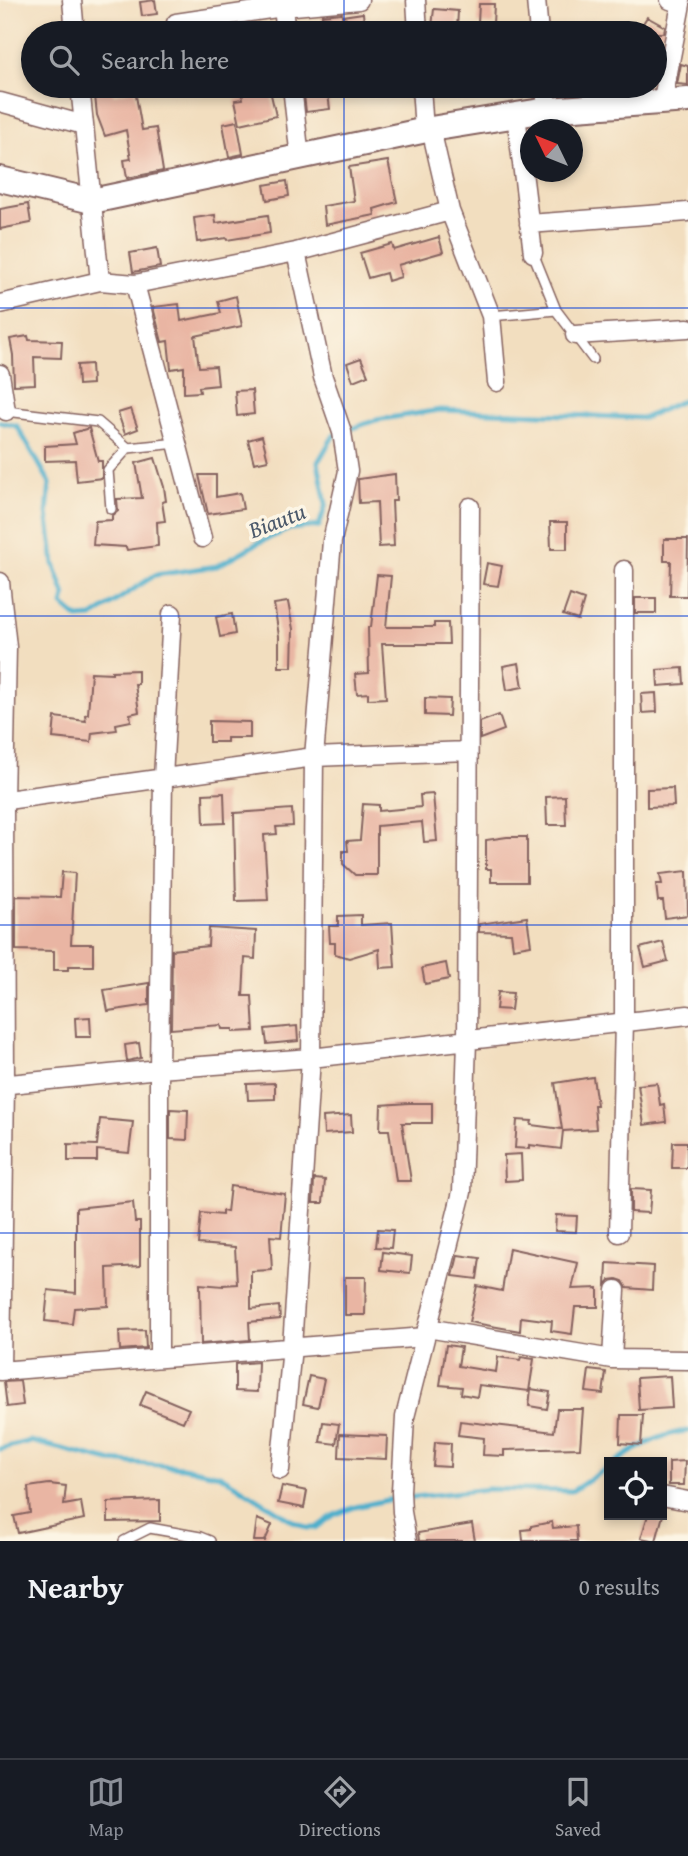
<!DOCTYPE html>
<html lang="en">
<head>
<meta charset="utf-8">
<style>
  body { margin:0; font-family:"Gentium Book Plus",serif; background:#20242c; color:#f1f3f6 }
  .controls { position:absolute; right:21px; bottom:21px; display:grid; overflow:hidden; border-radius:0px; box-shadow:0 4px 10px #0003 }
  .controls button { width:63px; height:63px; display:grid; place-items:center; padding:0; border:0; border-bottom:2px solid #363941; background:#171b24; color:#f1f3f6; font:35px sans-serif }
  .compass { position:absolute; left:520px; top:119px; width:63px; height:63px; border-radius:50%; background:#171b24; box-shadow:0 4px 10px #0003; rotate:313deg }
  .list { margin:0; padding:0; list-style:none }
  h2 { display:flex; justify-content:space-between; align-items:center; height:91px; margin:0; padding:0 28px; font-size:30px }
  h2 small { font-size:23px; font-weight:400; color:#9ea1a6 }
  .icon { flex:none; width:38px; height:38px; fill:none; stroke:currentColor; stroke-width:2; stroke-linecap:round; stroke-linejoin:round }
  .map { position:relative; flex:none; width:688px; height:1541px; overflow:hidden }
  .search { position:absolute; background:#171b24; box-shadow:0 4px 10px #0003; left:21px; right:21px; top:21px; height:77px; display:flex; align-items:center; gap:18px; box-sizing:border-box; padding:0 24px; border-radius:38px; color:#9ea1a6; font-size:26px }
  .sheet { height:217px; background:#171b24 }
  nav { display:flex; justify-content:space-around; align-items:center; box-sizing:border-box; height:98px; border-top:2px solid #363941; background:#171b24; font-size:19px; color:#9ea1a6 }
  nav a { display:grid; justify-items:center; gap:4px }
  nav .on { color:#8c9099 }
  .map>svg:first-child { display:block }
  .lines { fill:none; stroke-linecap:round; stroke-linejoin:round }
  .stream { stroke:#4dafcc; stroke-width:5 }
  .building { fill:#e9b5a3 }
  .lane-casing { stroke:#85625f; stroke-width:12 }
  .street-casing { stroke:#85625f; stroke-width:21 }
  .secondary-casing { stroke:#85625f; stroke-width:28 }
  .lane { stroke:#fff; stroke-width:9 }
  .street { stroke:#fff; stroke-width:18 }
  .secondary { stroke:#fff; stroke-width:24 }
  .grid { fill:none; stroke:#1d4ed8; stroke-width:2; stroke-opacity:0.55 }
  .labels { text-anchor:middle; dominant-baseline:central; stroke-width:7; stroke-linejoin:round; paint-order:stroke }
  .water-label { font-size:23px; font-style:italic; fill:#4b596b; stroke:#fcf5e5 }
</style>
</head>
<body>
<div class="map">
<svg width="688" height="1541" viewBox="0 0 688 1541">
  <rect width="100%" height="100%" fill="#fcf5e5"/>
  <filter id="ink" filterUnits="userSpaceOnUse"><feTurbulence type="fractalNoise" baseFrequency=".0143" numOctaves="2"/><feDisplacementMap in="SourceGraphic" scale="14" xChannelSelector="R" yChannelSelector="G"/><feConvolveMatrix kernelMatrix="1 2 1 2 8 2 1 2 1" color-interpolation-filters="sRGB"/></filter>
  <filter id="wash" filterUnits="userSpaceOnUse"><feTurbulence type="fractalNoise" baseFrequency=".00686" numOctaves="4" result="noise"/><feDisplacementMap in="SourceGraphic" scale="28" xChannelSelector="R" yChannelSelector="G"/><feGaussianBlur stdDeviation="1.57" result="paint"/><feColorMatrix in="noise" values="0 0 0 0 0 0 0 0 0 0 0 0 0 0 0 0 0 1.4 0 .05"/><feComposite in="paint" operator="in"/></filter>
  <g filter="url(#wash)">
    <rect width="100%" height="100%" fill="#f2debf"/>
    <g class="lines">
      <path class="stream" d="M0,422L17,426L50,483L47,513L54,564L65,595L63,605L78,618L92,617L155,575L217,566L258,543L290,529L319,526L326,504L318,462L334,435L376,420L440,410L644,418L688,398
        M0,1449L30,1441L110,1461L183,1467L220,1475L293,1521L307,1528H316L334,1515L355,1507L387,1500L488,1489L572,1491L609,1467
        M616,1462C636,1448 663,1433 688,1431"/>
    </g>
    <g id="blocks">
      <path class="building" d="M155,0L157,14L142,16L140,2Z
        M479,4H494L493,24L478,23Z
        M434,9L458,11L457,29L432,27Z
        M342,13V16L363,13L365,33H323L322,15Z
        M647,17L665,27L664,33H637Z
        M681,64L688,66V85L677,84Z
        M94,86H112L113,95L135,90L142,130L156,128L163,171L127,178L124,160L131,159L126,130L105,136L97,115Z
        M241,86H269L276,116L240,124L235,100L243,99Z
        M303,86H327L330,109L306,112Z
        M237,121L243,154L229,157L223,124Z
        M388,161L397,202L374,209L375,215L325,225L323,206L354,201L349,167Z
        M287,181L289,196L267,200L264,185Z
        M28,204L31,223L0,229V209Z
        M215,215L216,223L268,215L270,233L227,240L226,238L197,242L194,218Z
        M439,237L443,252L398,265L401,277L388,281L386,273L368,278L360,253L392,244L394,250Z
        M157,248L160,267L133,272L130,253Z
        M236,296L242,326L195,336L199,367L216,366L218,385L199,387L200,392L184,393V367L171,369L168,341L162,342L153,307L179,304L181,321L221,313L218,301Z
        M28,336L29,340L62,341L61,358L34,357L35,384L14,385L13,355L10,339Z
        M361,358L368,375L353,381L347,363Z
        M91,364L92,384L78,385L77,365Z
        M252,390L254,414L237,416L235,391Z
        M131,409L138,429L125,434L118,413Z
        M89,428L98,461H102V478L77,481L75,460L45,461V446L76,444L73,433Z
        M262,436L268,460L254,463L248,440Z
        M155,458L164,487L166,501L162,502L165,521L157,522L158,546L127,550L126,547L93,545L95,521L112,520V516L118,511L117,499L142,498L136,463Z
        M395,474L396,501H392L394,546L379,547L377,502L359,503L358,479Z
        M199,475H216V497L240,493L243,509L208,514Z
        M550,522H567V549H551Z
        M664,539H688L687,596H670L671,561H664Z
        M487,563L502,566L498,586L483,584Z
        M377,575L391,576L386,627H434V623H448L449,644H382L386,698L368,699V693L357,694L355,674L369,673L368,627H371Z
        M570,595L584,600L578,620L563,615Z
        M635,598H656V613H635Z
        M288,602L293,629L292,667H279V636L274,604Z
        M232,614L235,634L220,637L216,617Z
        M519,663L523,687L507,690L503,666Z
        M683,668L684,684L658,686L657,670Z
        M138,670V684H135L139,712L130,714L131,721L116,724L117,730L92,733L91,742L53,738L55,717L86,721L85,715L88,714L91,672L112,673V671Z
        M656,693L657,712L642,713L641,694Z
        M425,698L450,699L449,716L425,715Z
        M499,715L504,730L480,739V722Z
        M209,721L250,722V738H227V742H209Z
        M673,788L674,806L647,807V789Z
        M224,793L225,823L204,824L203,794Z
        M433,794L437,841L424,842L422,822L377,826V875H355L343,864V851H348L347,841L360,840L363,804L379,805V811L421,807L420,795Z
        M565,796L566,825H547L546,797Z
        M292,809L293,826L276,827L277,834L264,835L268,900L236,901L234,813Z
        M507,837H527V882H491V869H486V840Z
        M687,871L688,915L665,918L663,901H658L656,884H662L660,874Z
        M62,872L75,873L71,944H93V966H68V970H54V951L16,950V896L60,897Z
        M361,915V925L392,923L395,967L380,968L379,949L349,958L335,954V943H330L329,926H338V916Z
        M527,917L531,945L513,948L511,933L479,932V924Z
        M209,928L256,931L255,959L245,958L243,996H252L254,1031L233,1032V1029H222L221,1025L171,1029L172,950L208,946Z
        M663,942L668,961L645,967L640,948Z
        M446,963L449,979L425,984L422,968Z
        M149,983V1005L108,1011L104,990Z
        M498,992L513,993L511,1010L496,1009Z
        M90,1017L91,1037H76L75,1018Z
        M297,1026L298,1041L267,1044L265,1029Z
        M139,1043L141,1058L127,1061L125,1045Z
        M593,1077L597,1105H594L596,1129L563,1131L561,1149L529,1145V1149L515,1148L517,1120L532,1121L531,1125L562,1129L555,1083Z
        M275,1083V1099L248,1100L247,1084Z
        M657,1083L660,1105L664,1104L666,1122L644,1125L638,1085Z
        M409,1103H432V1123H402L411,1181H396L389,1130H380L381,1105Z
        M170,1109L188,1110L187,1140L170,1139Z
        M351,1115L352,1132L324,1134L323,1117Z
        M100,1119L133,1122L129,1153L97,1150V1161H68V1144L97,1145Z
        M673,1142H687V1168H672Z
        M521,1154L522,1180L505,1181L504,1155Z
        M314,1179L325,1180L323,1203H313Z
        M230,1186L285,1194L281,1237L270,1236L272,1270L251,1271V1309L279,1306L280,1319L249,1322L250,1340L201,1344L200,1284L223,1286V1285L237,1284L235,1247L198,1244L201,1213L222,1215V1211L227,1212Z
        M631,1189L651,1190L649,1213L631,1212Z
        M133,1202L135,1222H140V1266L107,1268L108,1306L74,1308L72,1324L45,1321L48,1290L76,1293V1208Z
        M556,1215L577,1216L576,1232L555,1231Z
        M378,1229L393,1230L391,1248L376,1247Z
        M509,1248L578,1263L572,1289L598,1288V1307H575L572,1334L551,1331L552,1321L521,1317L520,1331L469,1322L477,1286L502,1291Z
        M383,1252L412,1256L410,1273L381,1270Z
        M458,1255L480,1258L477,1279L453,1276Z
        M607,1263L653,1266L652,1290L627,1288L623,1281L617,1279L610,1280L606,1285Z
        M345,1277H366L365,1315H345Z
        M145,1330L146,1348L120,1350L119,1331Z
        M446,1345L461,1347L458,1366L496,1372L498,1357L520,1360L521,1357L534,1359L529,1391L479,1385L477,1397L461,1394L462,1387L440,1385Z
        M258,1362L257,1392L235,1391V1364Z
        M589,1370L606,1372L603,1394L586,1392Z
        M309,1376L324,1379L318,1407L303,1404Z
        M670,1376L672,1408L639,1410L637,1378Z
        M20,1381L23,1405L7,1407L4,1382Z
        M531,1389L550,1392L547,1409L529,1406Z
        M146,1391L189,1409L183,1422L140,1405Z
        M557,1409H583L580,1448L504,1450V1456L483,1455L484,1438L458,1435L460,1421L554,1432Z
        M621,1415H643L641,1445L620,1443Z
        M323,1422L339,1424L336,1444L320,1442Z
        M340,1434L387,1436L386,1459L339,1457Z
        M435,1442L451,1443L450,1467L433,1466Z
        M685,1461L684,1485H669V1462Z
        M49,1484L66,1486L64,1505L81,1502L84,1519L18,1533L14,1516L30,1513L28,1487Z
        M282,1486L307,1491L304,1508L278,1503Z
        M160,1500V1521L108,1522V1502Z
        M648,1515H663L656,1541L641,1538Z
        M257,1519L272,1525L265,1541H254Z
        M552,1522L553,1528L576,1526L577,1541H523L522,1530L531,1529V1526Z
        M472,1524L475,1541H419L418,1533Z"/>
    </g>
  </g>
  <g filter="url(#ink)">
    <use href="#blocks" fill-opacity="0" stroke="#85625f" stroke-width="2"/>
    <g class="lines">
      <defs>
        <path id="lane" d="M533,253L556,310L593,359
          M491,316L556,310
          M6,411L98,422L128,448L178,443
          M111,509L108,470L128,448
          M124,1541L150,1528L200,1537L210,1541"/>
        <path id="street" d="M72,0L75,33
          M282,0L286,33
          M416,0L418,33
          M536,0L539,33
          M176,23L283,7L359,0
          M80,86L100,281L135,284L202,538
          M292,86L300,159
          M421,86L424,131
          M545,86L547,110
          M0,102L84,125
          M662,104L681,4L670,0
          M516,115L533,253
          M431,129L450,211L491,316L497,382
          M529,224L688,212
          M135,284L296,252L450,211
          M0,304L100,281
          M575,335L688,328
          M0,374L6,411
          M0,582L7,647L4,801L5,1084L1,1370
          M0,801L314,757L467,751
          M0,1085L159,1069L311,1058L688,1015
          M619,1233L624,1021V570
          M427,1328L612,1359L688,1360
          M159,1357V1069L163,778L172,614
          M612,1359L616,1290
          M0,1371L425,1337
          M280,1470L292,1347L311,1058L314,757L332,541L348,471L342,432L323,377L296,252
          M662,1496L688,1501
          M407,1541L402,1512L401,1491L405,1417L462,1192L467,1041L470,507"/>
        <path id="secondary" d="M0,179L92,201L431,129L547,110L688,100"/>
      </defs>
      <use href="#lane" class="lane-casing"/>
      <use href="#street" class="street-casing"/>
      <use href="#secondary" class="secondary-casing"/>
      <use href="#lane" class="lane"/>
      <use href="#street" class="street"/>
      <use href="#secondary" class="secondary"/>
    </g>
  </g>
  <path class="grid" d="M344,0V33M344,86V1541M0,308H688M0,616H688M0,925H688M0,1233H688"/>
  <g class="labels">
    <g class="water-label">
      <text transform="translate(277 520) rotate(-21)">Biautu</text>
    </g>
  </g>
</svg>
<div class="controls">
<button><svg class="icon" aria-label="locate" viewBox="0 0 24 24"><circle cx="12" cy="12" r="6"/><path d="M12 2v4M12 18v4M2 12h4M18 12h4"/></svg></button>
</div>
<svg class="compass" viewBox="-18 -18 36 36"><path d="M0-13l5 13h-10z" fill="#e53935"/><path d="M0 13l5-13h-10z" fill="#9ea1a6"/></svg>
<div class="search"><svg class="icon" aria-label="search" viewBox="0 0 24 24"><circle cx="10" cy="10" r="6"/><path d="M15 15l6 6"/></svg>Search here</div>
</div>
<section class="sheet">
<h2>Nearby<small>0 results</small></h2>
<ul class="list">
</ul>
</section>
<nav>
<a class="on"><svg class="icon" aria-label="map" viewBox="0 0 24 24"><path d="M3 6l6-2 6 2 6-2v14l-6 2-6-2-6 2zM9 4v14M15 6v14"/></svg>Map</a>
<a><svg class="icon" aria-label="directions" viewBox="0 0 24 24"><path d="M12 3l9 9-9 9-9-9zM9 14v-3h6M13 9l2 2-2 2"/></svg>Directions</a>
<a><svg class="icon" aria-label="saved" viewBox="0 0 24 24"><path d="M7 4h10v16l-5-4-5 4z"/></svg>Saved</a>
</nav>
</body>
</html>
